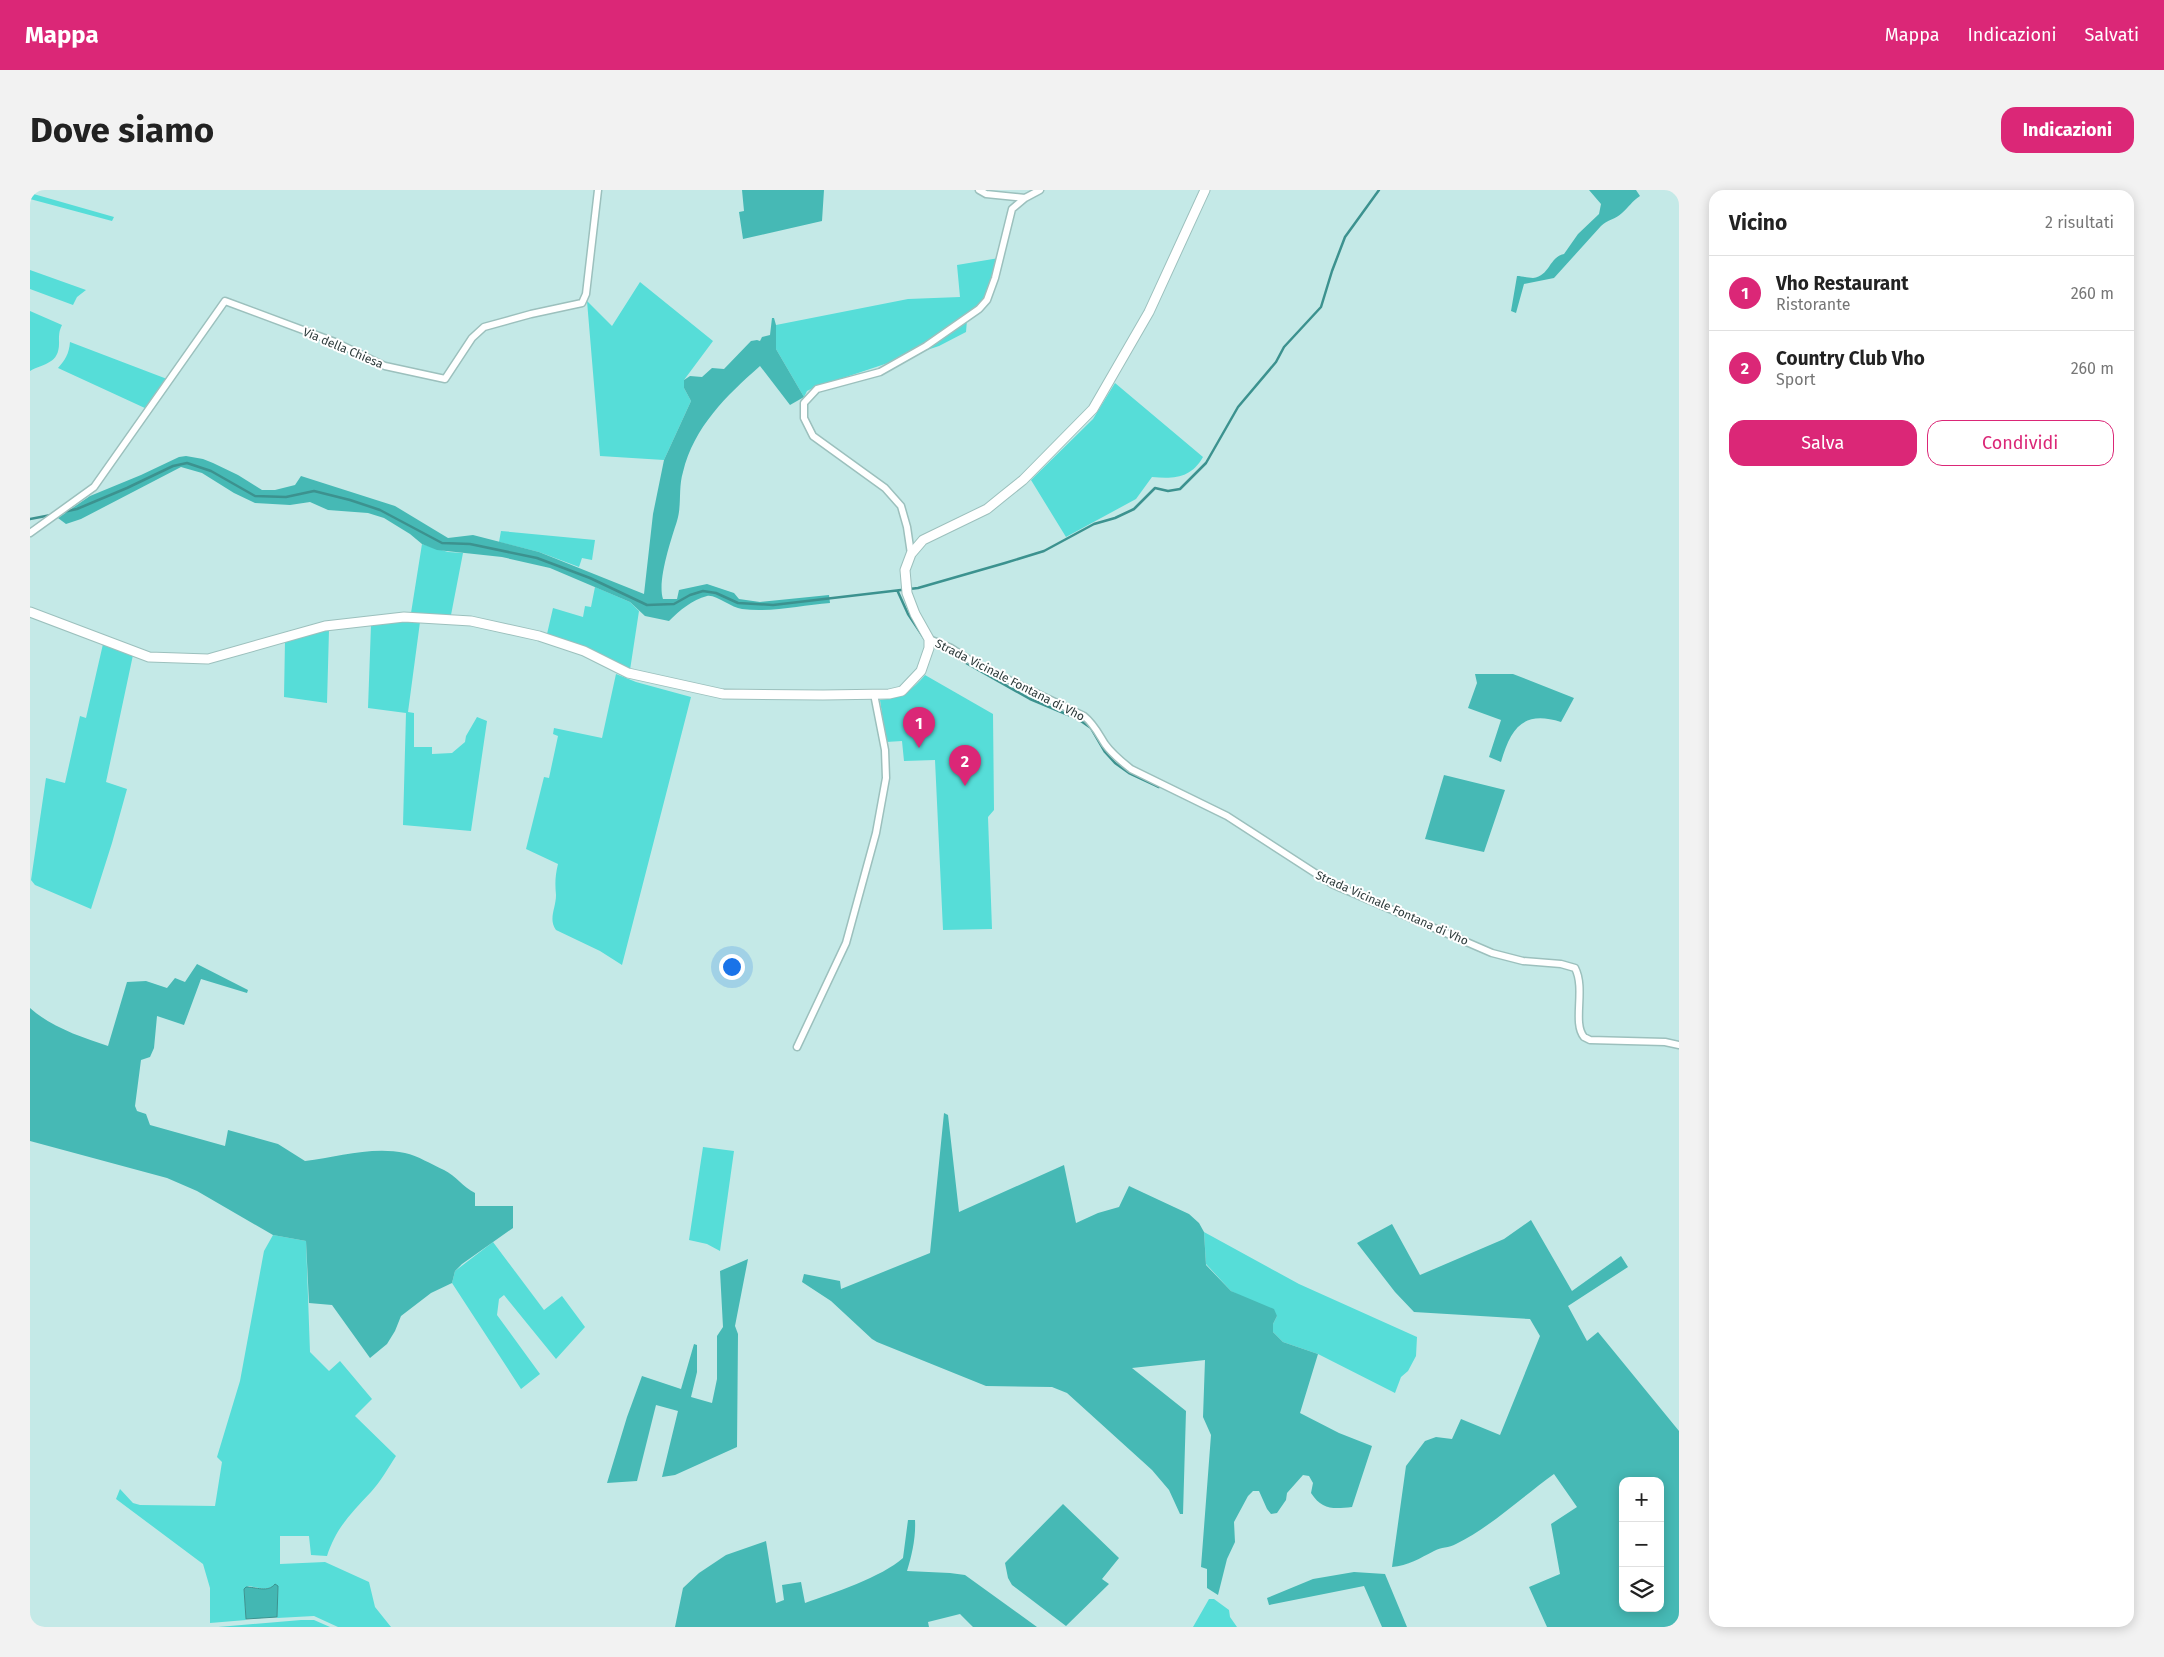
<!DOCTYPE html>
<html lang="it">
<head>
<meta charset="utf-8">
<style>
  body { margin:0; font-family:"Fira Sans",sans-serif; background:#f2f2f2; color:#222 }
  .controls { position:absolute; right:15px; bottom:15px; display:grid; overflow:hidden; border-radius:10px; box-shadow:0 2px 12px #0003 }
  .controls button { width:45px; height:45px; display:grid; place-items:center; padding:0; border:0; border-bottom:1px solid #e0e0e0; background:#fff; color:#222; font:25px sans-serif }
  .you { position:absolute; left:701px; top:776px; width:18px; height:18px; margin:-12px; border:4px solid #fff; border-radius:50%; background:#1a73e8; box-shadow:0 0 0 8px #1a73e833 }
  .badge { display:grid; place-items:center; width:32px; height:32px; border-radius:50%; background:#db2777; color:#fff; font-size:16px; font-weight:700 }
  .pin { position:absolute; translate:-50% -41px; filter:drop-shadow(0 1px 2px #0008) }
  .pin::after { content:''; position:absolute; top:26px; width:18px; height:15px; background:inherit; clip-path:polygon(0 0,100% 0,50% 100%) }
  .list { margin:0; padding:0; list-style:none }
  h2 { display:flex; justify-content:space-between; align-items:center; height:65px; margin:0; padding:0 20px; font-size:21px }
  h2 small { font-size:16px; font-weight:400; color:#767676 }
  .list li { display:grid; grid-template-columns:32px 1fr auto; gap:15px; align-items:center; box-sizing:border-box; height:75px; padding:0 20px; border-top:1px solid #e0e0e0 }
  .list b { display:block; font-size:19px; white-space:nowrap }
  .list p { margin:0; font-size:16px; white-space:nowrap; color:#767676 }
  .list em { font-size:16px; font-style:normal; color:#767676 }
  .actions { display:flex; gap:10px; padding:15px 20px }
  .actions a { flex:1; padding:11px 0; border:1px solid #db2777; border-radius:15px; text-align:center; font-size:18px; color:#db2777 }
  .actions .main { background:#db2777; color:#fff }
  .icon { flex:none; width:28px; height:28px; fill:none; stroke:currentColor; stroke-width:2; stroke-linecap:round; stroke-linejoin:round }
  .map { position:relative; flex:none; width:1649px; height:1437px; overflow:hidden; border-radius:15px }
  header { display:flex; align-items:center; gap:30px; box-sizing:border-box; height:70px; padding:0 25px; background:#db2777; color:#fff }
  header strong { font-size:24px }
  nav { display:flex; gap:28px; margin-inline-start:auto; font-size:18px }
  .intro { display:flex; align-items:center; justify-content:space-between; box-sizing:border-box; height:120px; padding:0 30px }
  h1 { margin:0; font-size:35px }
  .button { padding:12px 22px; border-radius:15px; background:#db2777; color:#fff; font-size:18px; font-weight:700 }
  main { display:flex; gap:30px; padding:0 30px }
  aside { flex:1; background:#fff; border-radius:15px; box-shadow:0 2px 12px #0003 }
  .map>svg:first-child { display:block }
  .green { fill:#56ddd8 }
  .forest { fill:#46b9b5; fill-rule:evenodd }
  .water { fill:#43b7b3; stroke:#3c928f }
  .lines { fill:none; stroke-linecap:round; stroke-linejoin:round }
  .stream { stroke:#3c928f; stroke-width:2.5 }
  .minor-casing { stroke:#9cc0bd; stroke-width:9 }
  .tertiary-casing { stroke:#9cc0bd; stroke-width:11 }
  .minor { stroke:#fff; stroke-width:6 }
  .tertiary { stroke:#fff; stroke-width:9 }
  .labels { text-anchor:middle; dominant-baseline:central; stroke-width:4; stroke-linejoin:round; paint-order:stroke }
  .street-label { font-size:12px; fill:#2d3b3b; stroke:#fff }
</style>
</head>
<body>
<header>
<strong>Mappa</strong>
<nav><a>Mappa</a><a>Indicazioni</a><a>Salvati</a></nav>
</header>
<div class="intro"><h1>Dove siamo</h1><a class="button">Indicazioni</a></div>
<main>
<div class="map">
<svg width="1649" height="1437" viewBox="0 0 1649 1437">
  <rect width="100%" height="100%" fill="#c4e9e7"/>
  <path class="green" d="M0,3L84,27L82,31L0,9Z
    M969,68L961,97L949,117L937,130L936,142L909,156L783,198L777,201L774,207L746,159V135L878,109L930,107L927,75Z
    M0,80L56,100L47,107L43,115L0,99Z
    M610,92L683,151L654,190V198L661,211L634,270L570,266L557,111L582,136Z
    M0,121L32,135C29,141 29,145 29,151C30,174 15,173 0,181Z
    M40,152L137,189L117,219L28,178C35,170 39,164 40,152Z
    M1085,193L1173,267C1161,288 1145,289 1122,287L1106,309L1036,347L1001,290L1063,229Z
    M471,341L565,350L562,370L552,368L549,377L509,362L469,352Z
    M392,354L418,362L433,363L421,425L381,423Z
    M565,397L600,412L609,421L600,480L552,456L517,444L523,418L553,427L555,416L561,417Z
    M372,432H390L378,522L384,523V557H402V564L422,563L435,552L436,546L447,527L457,531L441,641L373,635L376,523L338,518L341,435Z
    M299,440L297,513L254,507L255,450Z
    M73,454L103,465L76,592L97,599L82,653L61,719L5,695L1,690L16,588L35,593L50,526L56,528Z
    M586,484L606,492L661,507L592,775L570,761L526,740C518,729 526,718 526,705C525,694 525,686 528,674L496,659L514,587L519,588L528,546L523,544L524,538L572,548Z
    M895,485L963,524L964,620L958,627L962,739L913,740L905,570L874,571L872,551L856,552L850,510C870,508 883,500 895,485Z
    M673,957L704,961L690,1061L677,1054L659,1050Z
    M1174,1042L1269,1094L1387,1147L1386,1166L1378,1181L1371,1187L1365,1203L1288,1164L1253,1152L1243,1142V1134L1247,1126L1201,1101L1176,1074Z
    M243,1045L276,1051L280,1162L299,1181L310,1171L342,1209L325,1226L366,1266C358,1278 351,1291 341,1302C321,1323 306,1338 297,1366L281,1365L279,1346H250V1374L295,1372L339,1392L345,1417L361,1437H308L284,1426L247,1428L248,1396L234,1399L219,1396L214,1399L216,1430L180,1433V1398L173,1374L86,1309L90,1299L103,1313L110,1315L185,1316L192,1272L187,1267L210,1191L234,1061Z
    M463,1052L514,1120L532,1106L555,1137L526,1169L474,1105L469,1109L467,1125L510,1184L491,1199L422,1093L425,1081Z
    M1179,1409H1184L1199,1420L1200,1427L1207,1437H1163Z
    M271,1430H284L300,1437H188Z"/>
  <path class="forest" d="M712,0H794L792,31L713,49L709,22L714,21Z
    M1559,0H1606L1610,6C1602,11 1599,17 1592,23C1586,29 1577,30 1571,36L1524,88L1494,94L1486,123L1481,121L1487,86C1492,86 1498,88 1503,88C1520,86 1519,67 1534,64L1548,44L1569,24L1571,14Z
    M742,128H744L746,135V159L774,207L760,215L730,176C696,206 664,237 653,282C648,298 652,315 647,331C641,350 627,391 633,409H647L649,400L677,394L704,403L709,409L730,412L799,405L800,413C772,415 740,423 712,419C701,418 686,404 677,406C662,410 650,420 639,431L615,426L600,412L520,378L472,367L407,360L392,354L380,344L354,328L338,323L298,320L280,312L260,315L225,313L204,303L172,283L151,277L51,329L36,334L28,328L60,306L111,285L149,267L156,266L173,269L183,273L208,285L232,300H245L265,295L271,286L365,316L418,348L443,345L509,362L614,404L623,324L634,270L661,211L654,198V190L660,186L672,187L682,178L694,179L721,151L727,150L730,151L732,147L740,145Z
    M1445,484H1483L1544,508L1531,532C1493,520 1481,538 1471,572L1459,567L1471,530L1438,518L1447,493Z
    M1414,585L1475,600L1454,662L1395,649Z
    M167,774L218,800L217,803L171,789L154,835L127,826L124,858L120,867L111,870L105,916L107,921L116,924L120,935L195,956L198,940L248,954L275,971C307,967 342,956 375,963C388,966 401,974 414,980C426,986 433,997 445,1003V1016H483V1038L432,1074L425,1081L422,1093L401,1103L371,1126L365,1141L357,1154L340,1168L302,1115L279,1113L276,1051L243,1045L167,1001L137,988L0,951V818C21,837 51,847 78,856L97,792L116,791L137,798L145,788L155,792Z
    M914,923L918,925L929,1022L1034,975L1046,1033L1068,1023L1089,1017L1099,996L1159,1024L1169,1033L1174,1042L1176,1075L1201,1101L1244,1119L1247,1126L1243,1134V1142L1253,1152L1288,1164L1270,1223L1309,1243L1342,1256L1322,1317C1303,1319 1292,1320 1281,1303L1283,1293L1279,1286L1273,1285L1257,1303L1256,1310L1247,1323L1241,1324L1237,1319L1229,1301H1223L1218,1306L1204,1332L1205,1352L1197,1369L1188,1405L1177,1398V1379L1171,1377L1181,1245L1173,1227L1175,1170L1102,1178L1156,1221L1153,1324H1150L1139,1300L1122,1280L1037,1203L1022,1197L956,1196L847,1152L842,1149L801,1111L772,1092L774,1084L810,1091L811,1099L900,1063Z
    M1501,1030L1542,1101L1591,1066L1598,1077L1538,1116L1557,1151L1568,1142L1649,1241V1437H1517L1499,1397L1530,1384L1521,1334L1547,1317L1524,1284C1492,1307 1462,1336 1426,1354C1419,1358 1411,1357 1404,1361C1390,1368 1378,1376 1362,1377L1376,1276L1395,1251L1406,1247L1422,1249L1431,1229L1470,1245L1510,1146L1500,1129L1384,1122L1365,1102L1327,1053L1362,1034L1390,1085L1474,1049ZM1593,1291H1630V1418H1593Z
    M718,1069L705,1136L708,1144L707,1257L645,1285L632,1287L648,1221L626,1215L607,1291L577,1293L597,1227L612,1186L651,1199L664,1154L667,1155V1182L661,1207L682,1213L687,1189V1146L693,1137L690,1081Z
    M1033,1314L1089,1368L1072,1389L1079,1394L1036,1436L982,1395L978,1388L975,1373Z
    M878,1330H885C886,1347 882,1365 877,1381L920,1383L935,1385L1007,1437H943L930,1424L898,1432L899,1437H645L653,1398L669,1383L696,1365L736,1351L746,1413L754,1410L752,1395L771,1392L775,1413C803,1403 852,1387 873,1368Z
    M1324,1382L1355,1384L1377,1437H1352L1334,1396L1239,1415L1237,1408L1283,1389Z"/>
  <path class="water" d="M245,1394L248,1396L247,1427L216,1429L214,1399L216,1397C226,1397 238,1403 245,1394Z"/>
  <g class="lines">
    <path class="stream" d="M33,322L47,319L97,298L143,276L157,273L181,281L225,306L256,307L284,301L320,310L350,320L412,353L440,354L507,368L560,388L617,415L644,414L660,405L673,401L686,403L708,413L743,415L888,398L975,373L1014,361L1064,334L1085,328L1104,319L1125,298L1138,301L1150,299L1176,273L1208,217L1246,172L1254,157L1291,117L1302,81L1315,47L1349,0
      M0,329L21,325
      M868,402L878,424L894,448
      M906,456L1000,509L1048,529L1061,538L1075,562L1085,573L1099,583L1129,597"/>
    <defs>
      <path id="minor" d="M949,0L956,4L995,8L1010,0
        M0,343L64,297L195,111L305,152L355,176L415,189L442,148L454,137L501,124L552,113L556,104L568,0
        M881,364L877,337L871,316L855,298L783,246L774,228V213L787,199L850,182L896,156L949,119L957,110L965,88L982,19L995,8
        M899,449L921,458L946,474L1054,526C1064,534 1068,543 1075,554C1082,564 1091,571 1101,579L1197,626L1302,694L1462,763L1493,771L1531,774L1545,778C1556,799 1542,833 1554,847L1560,850L1635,852L1649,855
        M767,857L816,753L846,643L856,588L855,560L844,504"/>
      <path id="tertiary" d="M0,422L119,467L178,469L295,436L374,427L441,431L509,446L554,461L598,483L693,504L793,505L859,504L872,501L891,481L899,458V449L885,424L877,403L875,380L881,364L893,350L957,319L973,306L993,290L1063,219L1119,122L1175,0"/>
    </defs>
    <use href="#minor" class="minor-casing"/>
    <use href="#tertiary" class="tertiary-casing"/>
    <use href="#minor" class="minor"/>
    <use href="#tertiary" class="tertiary"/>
  </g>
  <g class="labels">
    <g class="street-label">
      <text transform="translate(313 158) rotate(23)">Via della Chiesa</text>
      <text transform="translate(980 490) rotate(27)">Strada Vicinale Fontana di Vho</text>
      <text transform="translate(1362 718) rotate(24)">Strada Vicinale Fontana di Vho</text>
    </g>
  </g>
</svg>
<div class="controls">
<button>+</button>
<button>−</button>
<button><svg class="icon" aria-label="layers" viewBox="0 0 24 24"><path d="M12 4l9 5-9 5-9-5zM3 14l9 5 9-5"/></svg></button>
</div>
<div class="you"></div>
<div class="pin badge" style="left:889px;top:558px">1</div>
<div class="pin badge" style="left:935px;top:596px">2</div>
</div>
<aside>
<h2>Vicino<small>2 risultati</small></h2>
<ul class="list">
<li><span class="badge">1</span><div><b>Vho Restaurant</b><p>Ristorante</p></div><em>260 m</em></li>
<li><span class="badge">2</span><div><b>Country Club Vho</b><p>Sport</p></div><em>260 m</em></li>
</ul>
<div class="actions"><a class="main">Salva</a><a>Condividi</a></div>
</aside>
</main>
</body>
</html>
